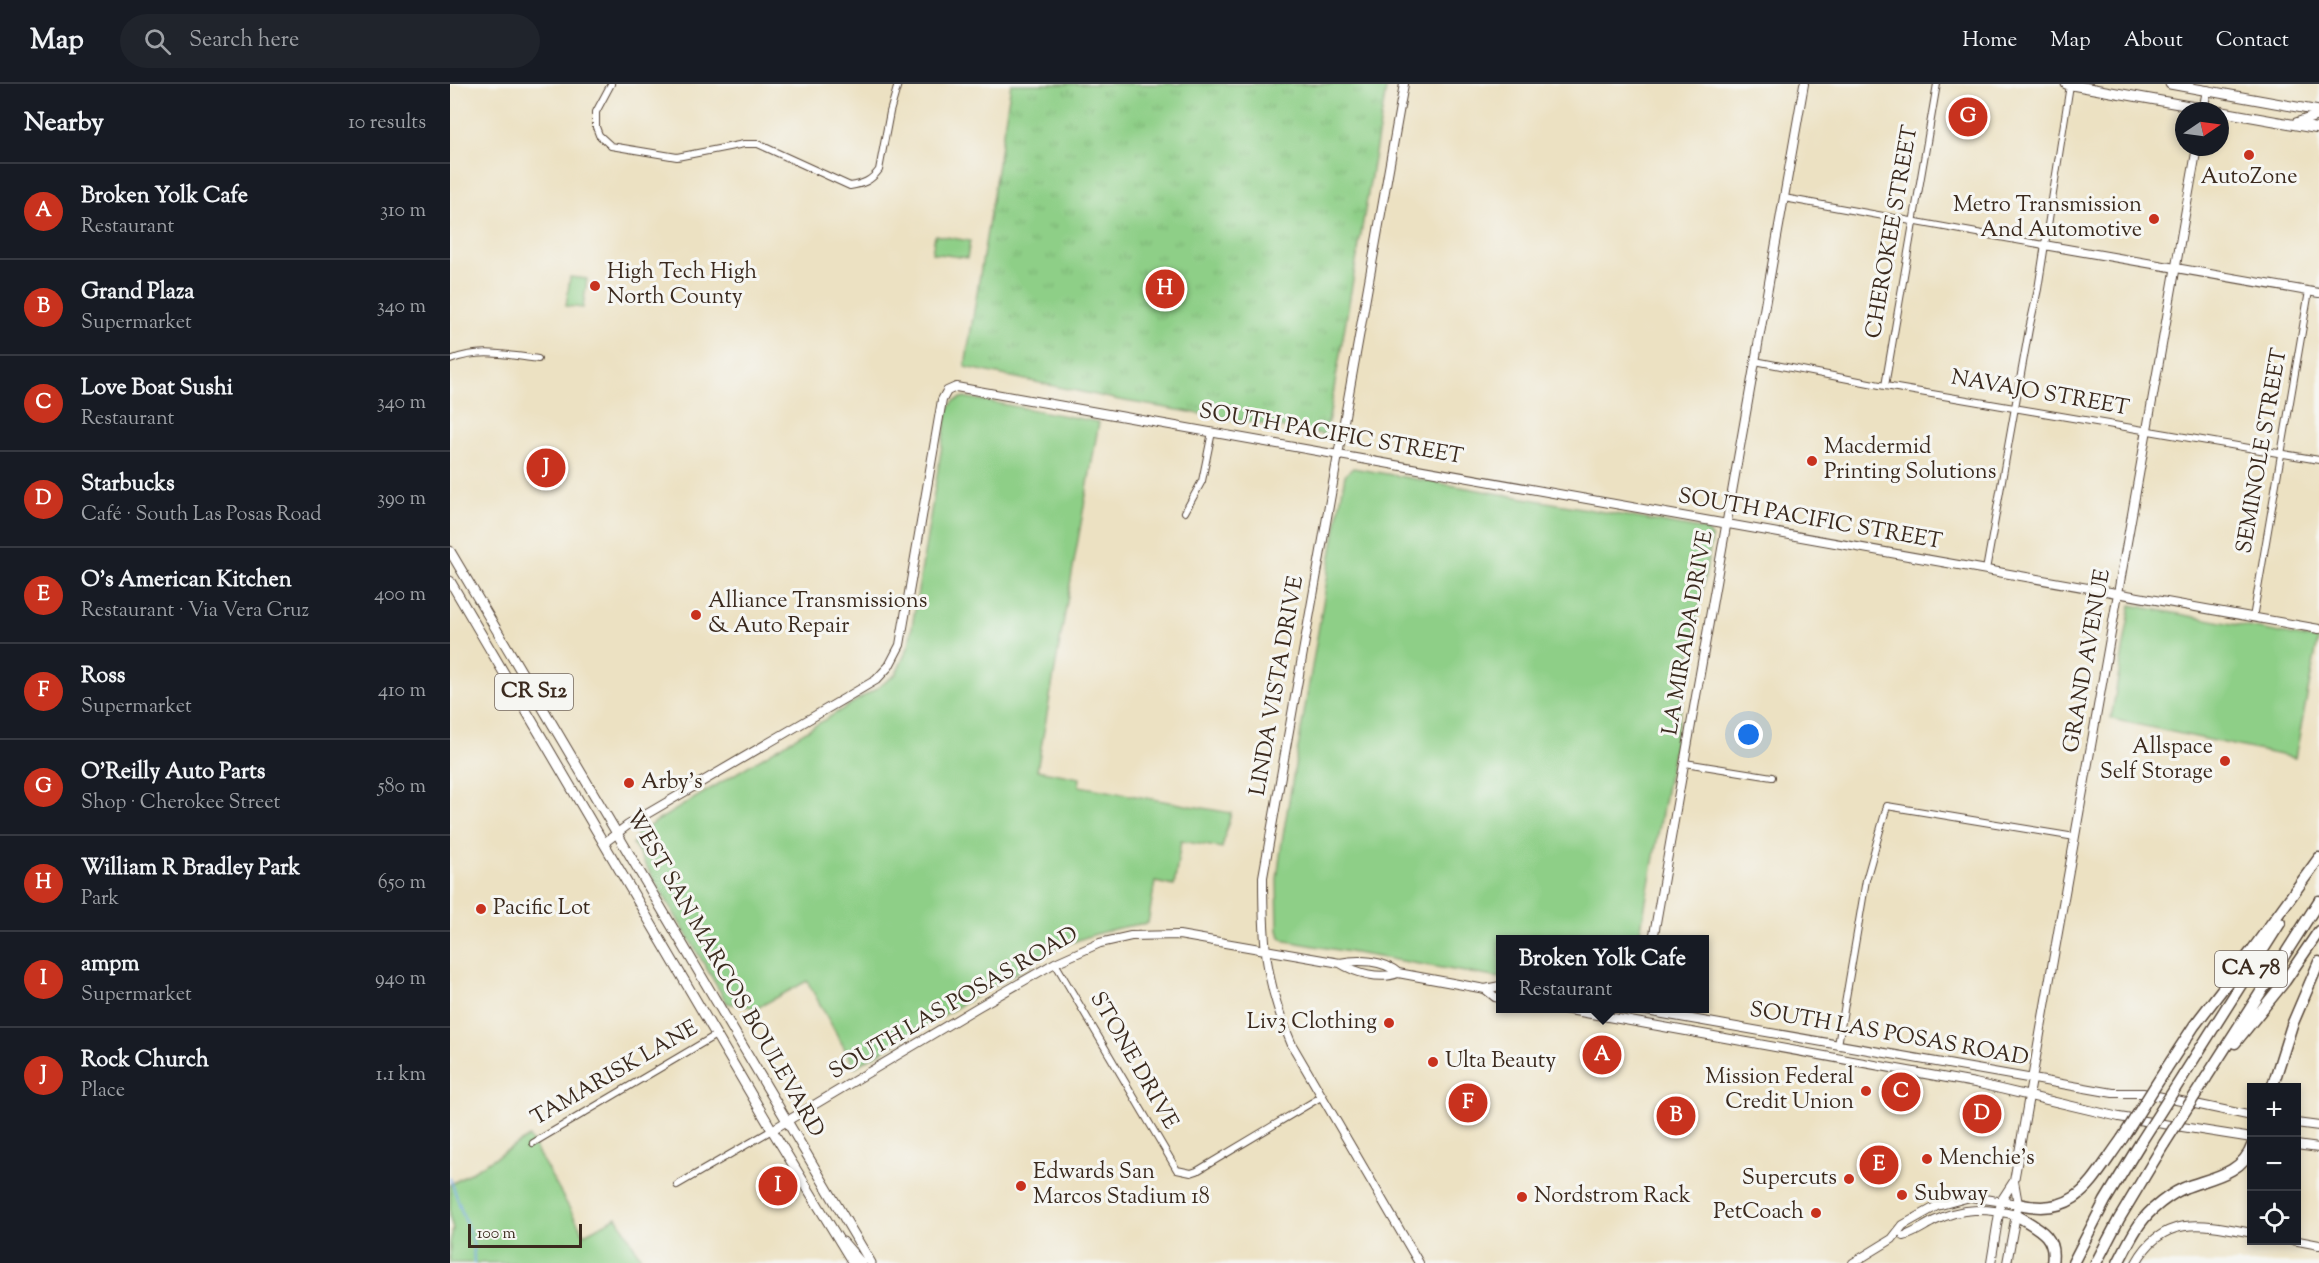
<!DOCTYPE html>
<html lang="en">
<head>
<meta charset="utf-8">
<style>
  body { margin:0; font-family:"Sorts Mill Goudy",serif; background:#20242c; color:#f1f3f6 }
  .controls { position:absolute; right:18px; bottom:18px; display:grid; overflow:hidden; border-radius:0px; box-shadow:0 3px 9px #0003 }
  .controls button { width:54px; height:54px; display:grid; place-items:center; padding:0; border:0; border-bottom:2px solid #363941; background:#171b24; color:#f1f3f6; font:30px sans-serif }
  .compass { position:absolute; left:1725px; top:18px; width:54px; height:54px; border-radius:50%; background:#171b24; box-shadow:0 3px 9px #0003; rotate:77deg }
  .scale { position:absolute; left:18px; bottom:15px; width:114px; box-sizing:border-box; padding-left:6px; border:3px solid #3b2a1e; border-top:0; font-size:16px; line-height:21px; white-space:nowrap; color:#3b2a1e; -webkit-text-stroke:4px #f6f6f2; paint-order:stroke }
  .you { position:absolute; left:1299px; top:651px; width:21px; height:21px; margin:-15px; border:4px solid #fff; border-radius:50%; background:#1a73e8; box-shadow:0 0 0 9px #1a73e833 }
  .badge { display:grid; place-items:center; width:39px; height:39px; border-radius:50%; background:#c8321e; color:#fff; font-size:20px; font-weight:700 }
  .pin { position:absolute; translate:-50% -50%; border:3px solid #fff; box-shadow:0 2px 6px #0006 }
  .popup { position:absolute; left:1046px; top:851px; width:213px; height:78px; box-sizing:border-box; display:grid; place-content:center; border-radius:0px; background:#171b24; filter:drop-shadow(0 2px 4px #0005); font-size:20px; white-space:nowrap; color:#9ea1a6 }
  .popup b { font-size:22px; color:#f1f3f6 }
  .popup::after { content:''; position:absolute; left:50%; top:100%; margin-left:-12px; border:12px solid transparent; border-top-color:#171b24 }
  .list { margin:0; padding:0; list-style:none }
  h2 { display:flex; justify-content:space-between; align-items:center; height:78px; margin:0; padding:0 24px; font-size:26px }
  h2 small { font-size:20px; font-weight:400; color:#9ea1a6 }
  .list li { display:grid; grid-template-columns:39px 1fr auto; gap:18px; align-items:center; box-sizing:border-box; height:96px; padding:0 24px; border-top:2px solid #363941 }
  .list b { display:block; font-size:22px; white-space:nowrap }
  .list p { margin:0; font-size:20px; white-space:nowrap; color:#9ea1a6 }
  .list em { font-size:20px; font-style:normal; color:#9ea1a6 }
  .icon { flex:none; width:33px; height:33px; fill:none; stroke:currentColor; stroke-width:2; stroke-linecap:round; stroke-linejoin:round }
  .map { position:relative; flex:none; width:1869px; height:1179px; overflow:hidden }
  header { display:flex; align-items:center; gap:36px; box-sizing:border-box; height:84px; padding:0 30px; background:#171b24; border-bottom:2px solid #363941 }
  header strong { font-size:28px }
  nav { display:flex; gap:33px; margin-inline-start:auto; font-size:21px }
  .search { width:420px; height:54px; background:#20242c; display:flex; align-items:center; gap:15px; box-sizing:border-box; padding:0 21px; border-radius:33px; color:#9ea1a6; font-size:22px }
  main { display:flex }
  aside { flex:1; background:#171b24 }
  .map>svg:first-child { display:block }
  .green { fill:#8ecf87; stroke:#647c52; stroke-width:1.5 }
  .park { fill:url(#park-tufts); stroke:#647c52; stroke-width:1.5 }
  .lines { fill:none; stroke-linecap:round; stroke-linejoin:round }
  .stream { stroke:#75a9e2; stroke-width:2 }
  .minor-casing { stroke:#564537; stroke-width:8 }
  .tertiary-casing { stroke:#564537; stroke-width:10 }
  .secondary-casing { stroke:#564537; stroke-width:10 }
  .primary-casing { stroke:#564537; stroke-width:11 }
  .motorway-casing { stroke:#564537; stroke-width:13 }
  .minor { stroke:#fff; stroke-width:6 }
  .tertiary { stroke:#fff; stroke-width:8 }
  .secondary { stroke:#fff; stroke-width:8 }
  .primary { stroke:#fff; stroke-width:9 }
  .motorway { stroke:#fff; stroke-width:10 }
  .motorway-bridge-casing { stroke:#564537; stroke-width:13; stroke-linecap:butt }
  .motorway-bridge { stroke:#fff; stroke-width:10 }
  .poi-dot { fill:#c8321e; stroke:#f6f6f2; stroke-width:2 }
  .labels { text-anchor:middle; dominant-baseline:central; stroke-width:6; stroke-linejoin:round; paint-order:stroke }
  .shield { fill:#f6f6f2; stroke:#73675e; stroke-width:1.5 }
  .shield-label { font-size:21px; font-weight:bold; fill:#3b2a1e }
  .poi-label { font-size:22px; fill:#3b2a1e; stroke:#f6f6f2; text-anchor:start }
  .street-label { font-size:22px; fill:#3b2a1e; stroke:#f6f6f2 }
</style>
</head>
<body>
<header>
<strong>Map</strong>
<div class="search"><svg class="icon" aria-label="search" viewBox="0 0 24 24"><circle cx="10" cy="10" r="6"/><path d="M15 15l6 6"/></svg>Search here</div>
<nav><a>Home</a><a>Map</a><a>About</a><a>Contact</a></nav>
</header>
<main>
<aside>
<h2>Nearby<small>10 results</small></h2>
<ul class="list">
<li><span class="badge">A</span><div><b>Broken Yolk Cafe</b><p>Restaurant</p></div><em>310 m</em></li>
<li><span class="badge">B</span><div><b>Grand Plaza</b><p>Supermarket</p></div><em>340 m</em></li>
<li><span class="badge">C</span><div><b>Love Boat Sushi</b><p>Restaurant</p></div><em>340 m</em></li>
<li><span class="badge">D</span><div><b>Starbucks</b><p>Café · South Las Posas Road</p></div><em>390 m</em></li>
<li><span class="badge">E</span><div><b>O's American Kitchen</b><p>Restaurant · Via Vera Cruz</p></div><em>400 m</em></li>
<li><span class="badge">F</span><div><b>Ross</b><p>Supermarket</p></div><em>410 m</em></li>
<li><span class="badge">G</span><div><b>O'Reilly Auto Parts</b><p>Shop · Cherokee Street</p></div><em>580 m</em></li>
<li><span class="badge">H</span><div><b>William R Bradley Park</b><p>Park</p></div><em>650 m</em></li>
<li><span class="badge">I</span><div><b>ampm</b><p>Supermarket</p></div><em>940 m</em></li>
<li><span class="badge">J</span><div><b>Rock Church</b><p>Place</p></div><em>1.1 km</em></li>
</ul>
</aside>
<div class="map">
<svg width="1869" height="1179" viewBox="0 0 1869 1179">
  <defs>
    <pattern id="park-tufts" width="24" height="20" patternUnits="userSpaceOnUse" patternTransform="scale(1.5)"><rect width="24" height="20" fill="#8ecf87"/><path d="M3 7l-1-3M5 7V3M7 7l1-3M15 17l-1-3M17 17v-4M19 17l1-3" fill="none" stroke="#7bb274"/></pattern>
  </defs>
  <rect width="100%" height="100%" fill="#f6f6f2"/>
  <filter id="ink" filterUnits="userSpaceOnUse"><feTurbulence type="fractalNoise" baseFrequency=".0167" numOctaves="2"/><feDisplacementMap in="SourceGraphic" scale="12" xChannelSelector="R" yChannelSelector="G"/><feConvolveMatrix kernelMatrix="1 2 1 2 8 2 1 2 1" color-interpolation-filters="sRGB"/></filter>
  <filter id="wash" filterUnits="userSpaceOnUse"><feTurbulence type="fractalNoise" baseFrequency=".008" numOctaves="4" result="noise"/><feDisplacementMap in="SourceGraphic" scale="24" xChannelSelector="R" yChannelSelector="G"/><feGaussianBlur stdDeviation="1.35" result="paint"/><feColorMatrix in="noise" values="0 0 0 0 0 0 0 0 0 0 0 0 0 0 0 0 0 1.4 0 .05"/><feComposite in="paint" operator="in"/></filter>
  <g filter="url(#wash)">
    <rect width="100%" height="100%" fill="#ece1c2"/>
    <path class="green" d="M485,151L520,157L517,174L482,169Z
      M120,193L137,195L133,224L116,222Z
      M514,313L649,338L587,686L630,694L629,702L781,729L772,764L731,757L724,802L705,798L698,839C665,843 637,851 607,865L405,983L357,897L307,924L277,919L183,760L187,749L426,605L446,590L459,561L498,325L504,317Z
      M903,384L1256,446L1262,454L1189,855L1050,856V894L836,857L830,853L828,846L827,795L832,757L895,391Z
      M1681,521L1868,556L1845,674L1661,635Z
      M79,1053L134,1150L167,1133L194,1179H0V1159L3,1145L0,1134V1101Z"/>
    <path class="park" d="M561,0H937L876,351L669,316L515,283Z"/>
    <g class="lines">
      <path class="stream" d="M0,1094L23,1159L24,1179"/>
    </g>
  </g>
  <g filter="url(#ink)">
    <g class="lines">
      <defs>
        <path id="minor" d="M161,0L146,28V43L149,51L161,62L227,73L294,60H308L400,102C413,100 421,97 429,86L440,28L448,0
          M1334,114L1594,161
          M0,276C31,264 56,271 88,275
          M1305,277L1435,302L1869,376
          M1435,302L1487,0
          M735,428L752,397L762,348
          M1536,486L1579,245L1588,205L1620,1
          M1803,534L1859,207
          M1235,679L1322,693
          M605,879L727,1086L741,1089L747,1087L871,1013
          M1388,961L1416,796L1437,722L1625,753
          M83,1059L266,951
          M227,1101L322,1046"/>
        <path id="tertiary" d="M1594,161L1869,209
          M154,759L178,741L426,596L439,582L450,561L492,316L497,307L506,303L1869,545
          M1203,856L1354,0
          M1843,1156L1869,1161
          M1686,1179C1713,1129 1755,1140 1802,1149"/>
        <path id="secondary" d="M954,0L813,793C813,860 815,899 842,961L969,1179
          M1753,27L1757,6
          M890,879C906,889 930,896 948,889L1035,905L1045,913L1050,914
          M1035,905L1050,902
          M1108,924L1525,999L1669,1033L1802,1054
          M1179,924L1663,1009H1693L1802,1032
          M1846,1039L1869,1042
          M322,1046L528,923L605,879L650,859L681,852L729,851L890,879C908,875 934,876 948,889
          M1846,1061L1869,1064
          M1454,1152C1465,1149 1474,1142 1484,1137C1512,1123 1536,1124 1566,1131
          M1403,1179L1442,1155L1453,1141L1487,1122L1520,1113L1568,1120
          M1541,1179L1551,1117L1564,1097
          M1557,1179L1568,1120L1564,1097L1747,63"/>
        <path id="primary" d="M1616,0L1869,45
          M1720,0L1869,27
          M1846,39L1869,31
          M0,467L421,1179
          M0,497L322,1046L403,1179
          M393,1158L411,1179"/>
        <path id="motorway" d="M1785,959L1835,897L1869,847
          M1716,985L1744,942L1803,865L1869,774
          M1733,992L1830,839
          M1756,994L1869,817
          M1822,1004L1842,941L1869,878
          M1568,1120C1628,1134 1641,1097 1672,1055
          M1566,1131C1587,1144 1607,1151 1602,1179
          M1623,1179L1655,1117L1691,1058
          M1646,1179L1669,1135L1714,1060
          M1668,1179C1678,1160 1687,1139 1703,1125C1712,1117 1723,1109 1734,1104C1758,1094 1792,1091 1802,1062"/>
      </defs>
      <use href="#minor" class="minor-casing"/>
      <use href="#tertiary" class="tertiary-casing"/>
      <use href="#secondary" class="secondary-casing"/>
      <use href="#primary" class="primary-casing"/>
      <use href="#motorway" class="motorway-casing"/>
      <use href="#minor" class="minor"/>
      <use href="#tertiary" class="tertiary"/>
      <use href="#secondary" class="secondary"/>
      <use href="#primary" class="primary"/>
      <use href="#motorway" class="motorway"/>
      <defs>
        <path id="motorway-bridge" d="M1672,1055L1716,985
          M1691,1058L1733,992
          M1714,1060L1756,994"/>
      </defs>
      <use href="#motorway-bridge" class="motorway-bridge-casing"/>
      <use href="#motorway-bridge" class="motorway-bridge"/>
    </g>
  </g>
  <g class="poi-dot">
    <circle cx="1799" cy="71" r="6"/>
    <circle cx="1704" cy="135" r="6"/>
    <circle cx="145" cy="202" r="6"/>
    <circle cx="1362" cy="377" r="6"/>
    <circle cx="246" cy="531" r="6"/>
    <circle cx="1775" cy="677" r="6"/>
    <circle cx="179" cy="699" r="6"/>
    <circle cx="31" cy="825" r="6"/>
    <circle cx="939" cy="939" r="6"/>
    <circle cx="983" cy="978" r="6"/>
    <circle cx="1416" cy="1007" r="6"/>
    <circle cx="1477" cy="1075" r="6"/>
    <circle cx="1399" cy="1095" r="6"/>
    <circle cx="571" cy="1102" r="6"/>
    <circle cx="1452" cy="1111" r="6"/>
    <circle cx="1072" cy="1113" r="6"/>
    <circle cx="1366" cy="1129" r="6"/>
  </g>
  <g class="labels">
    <g class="shield">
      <rect x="45" y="590" width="78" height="36" rx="4.5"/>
      <rect x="1765" y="867" width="72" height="36" rx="4.5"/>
    </g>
    <g class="shield-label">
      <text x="84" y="608">CR S12</text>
      <text x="1801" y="885">CA 78</text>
    </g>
    <g class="poi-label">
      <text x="1799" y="94" text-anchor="middle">AutoZone</text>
      <text x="1692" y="122" text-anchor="end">Metro Transmission<tspan x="1692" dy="25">And Automotive</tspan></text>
      <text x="157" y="189">High Tech High<tspan x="157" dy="25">North County</tspan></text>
      <text x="1374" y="364">Macdermid<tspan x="1374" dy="25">Printing Solutions</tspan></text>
      <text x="258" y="518">Alliance Transmissions<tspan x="258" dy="25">&amp; Auto Repair</tspan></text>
      <text x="1763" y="664" text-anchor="end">Allspace<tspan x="1763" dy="25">Self Storage</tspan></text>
      <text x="191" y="699">Arby's</text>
      <text x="43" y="825">Pacific Lot</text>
      <text x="927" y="939" text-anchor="end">Liv3 Clothing</text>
      <text x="995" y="978">Ulta Beauty</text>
      <text x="1404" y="994" text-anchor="end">Mission Federal<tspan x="1404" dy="25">Credit Union</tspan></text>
      <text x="1489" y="1075">Menchie's</text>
      <text x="583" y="1089">Edwards San<tspan x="583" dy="25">Marcos Stadium 18</tspan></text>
      <text x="1387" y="1095" text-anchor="end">Supercuts</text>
      <text x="1464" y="1111">Subway</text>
      <text x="1084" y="1113">Nordstrom Rack</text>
      <text x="1354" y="1129" text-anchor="end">PetCoach</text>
    </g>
    <g class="street-label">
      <text transform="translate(1443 148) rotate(-80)">CHEROKEE STREET</text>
      <text transform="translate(1590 310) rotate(10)">NAVAJO STREET</text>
      <text transform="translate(881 351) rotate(10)">SOUTH PACIFIC STREET</text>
      <text transform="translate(1813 367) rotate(-80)">SEMINOLE STREET</text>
      <text transform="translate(1360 436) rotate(10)">SOUTH PACIFIC STREET</text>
      <text transform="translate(1239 549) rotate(-80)">LA MIRADA DRIVE</text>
      <text transform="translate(1638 577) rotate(-80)">GRAND AVENUE</text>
      <text transform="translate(828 602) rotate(-80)">LINDA VISTA DRIVE</text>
      <text transform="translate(274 890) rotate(60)">WEST SAN MARCOS BOULEVARD</text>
      <text transform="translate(504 920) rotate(-30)">SOUTH LAS POSAS ROAD</text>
      <text transform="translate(1439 951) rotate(10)">SOUTH LAS POSAS ROAD</text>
      <text transform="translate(683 977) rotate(60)">STONE DRIVE</text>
      <text transform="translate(165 990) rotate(-30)">TAMARISK LANE</text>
    </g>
  </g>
</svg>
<div class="controls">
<button>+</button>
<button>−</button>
<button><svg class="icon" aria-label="locate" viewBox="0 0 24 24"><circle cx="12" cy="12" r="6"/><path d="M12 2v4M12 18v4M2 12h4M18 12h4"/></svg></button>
</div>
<svg class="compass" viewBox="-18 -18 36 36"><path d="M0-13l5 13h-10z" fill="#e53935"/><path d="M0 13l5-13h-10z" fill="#9ea1a6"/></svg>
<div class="scale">100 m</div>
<div class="you"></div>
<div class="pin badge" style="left:1152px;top:971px">A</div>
<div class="popup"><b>Broken Yolk Cafe</b>Restaurant</div>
<div class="pin badge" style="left:1226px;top:1032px">B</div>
<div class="pin badge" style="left:1451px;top:1008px">C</div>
<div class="pin badge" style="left:1532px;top:1030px">D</div>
<div class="pin badge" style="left:1429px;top:1081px">E</div>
<div class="pin badge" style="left:1018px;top:1019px">F</div>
<div class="pin badge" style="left:1518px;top:33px">G</div>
<div class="pin badge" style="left:715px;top:205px">H</div>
<div class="pin badge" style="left:328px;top:1102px">I</div>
<div class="pin badge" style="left:96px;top:384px">J</div>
</div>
</main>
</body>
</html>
